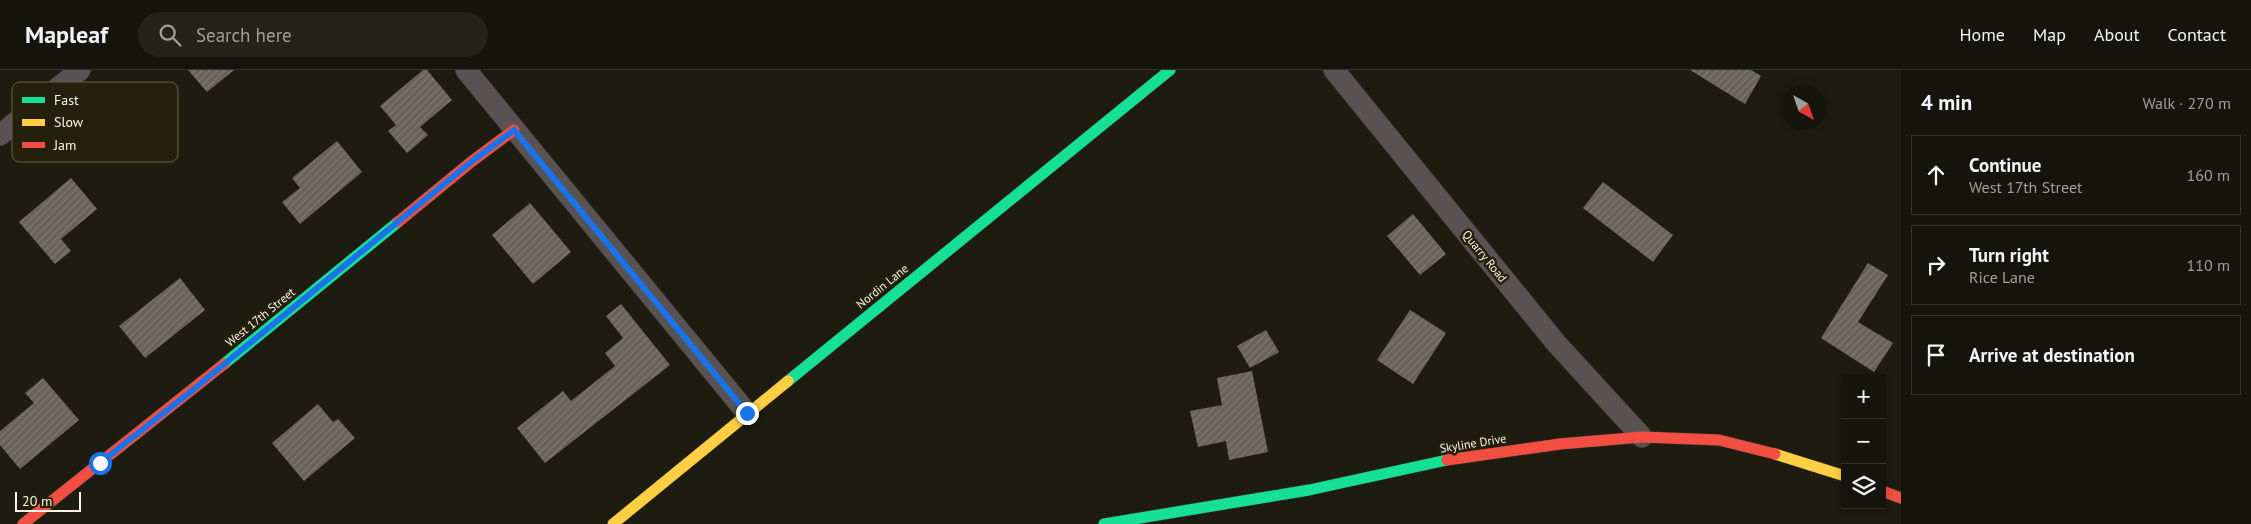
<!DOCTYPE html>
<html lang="en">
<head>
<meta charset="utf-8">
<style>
  body { margin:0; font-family:"PT Sans",sans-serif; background:#23221b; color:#f1f3f6 }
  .controls { position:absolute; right:15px; bottom:15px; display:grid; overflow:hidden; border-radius:0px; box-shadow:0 2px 8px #0003 }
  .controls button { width:45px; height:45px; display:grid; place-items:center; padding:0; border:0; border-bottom:1px solid #35342e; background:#16150d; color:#f1f3f6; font:25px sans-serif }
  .compass { position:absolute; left:1781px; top:15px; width:45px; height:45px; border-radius:50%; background:#16150d; box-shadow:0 2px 8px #0003; rotate:140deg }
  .scale { position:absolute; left:15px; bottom:12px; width:66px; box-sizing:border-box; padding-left:5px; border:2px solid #f7f5e7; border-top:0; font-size:14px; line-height:18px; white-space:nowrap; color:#f7f5e7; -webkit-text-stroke:4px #24200b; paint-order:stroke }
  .stop { position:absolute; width:15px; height:15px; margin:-11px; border:4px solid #1a73e8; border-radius:50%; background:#fff }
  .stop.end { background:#1a73e8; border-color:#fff; box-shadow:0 1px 5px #0008 }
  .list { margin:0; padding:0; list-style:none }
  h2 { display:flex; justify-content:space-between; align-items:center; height:65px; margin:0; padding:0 20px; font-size:21px }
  h2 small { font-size:16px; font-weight:400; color:#9e9f9d }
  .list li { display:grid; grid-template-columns:32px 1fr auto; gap:15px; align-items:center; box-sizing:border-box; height:80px; margin:0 10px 10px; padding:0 10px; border:1px solid #35342e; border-radius:0px }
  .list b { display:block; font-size:19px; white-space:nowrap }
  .list p { margin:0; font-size:16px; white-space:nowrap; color:#9e9f9d }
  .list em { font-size:16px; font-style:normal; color:#9e9f9d }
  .icon { flex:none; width:28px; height:28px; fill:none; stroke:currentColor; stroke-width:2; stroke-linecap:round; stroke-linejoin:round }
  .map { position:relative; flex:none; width:1901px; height:454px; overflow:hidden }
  header { display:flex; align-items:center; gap:30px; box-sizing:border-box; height:70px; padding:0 25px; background:#16150d; border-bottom:1px solid #35342e }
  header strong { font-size:24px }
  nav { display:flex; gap:28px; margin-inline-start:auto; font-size:18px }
  .search { width:350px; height:45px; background:#23221b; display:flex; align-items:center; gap:12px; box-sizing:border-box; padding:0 18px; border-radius:28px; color:#9e9f9d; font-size:19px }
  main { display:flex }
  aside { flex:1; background:#16150d }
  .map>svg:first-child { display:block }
  .building { fill:url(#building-hatch) }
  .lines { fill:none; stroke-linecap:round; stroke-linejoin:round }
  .street-casing { stroke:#37352c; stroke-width:22 }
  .fast-casing { stroke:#37352c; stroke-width:12 }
  .slow-casing { stroke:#37352c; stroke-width:12 }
  .jam-casing { stroke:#37352c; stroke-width:12 }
  .street { stroke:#585352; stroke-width:21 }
  .fast { stroke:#16e098; stroke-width:11 }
  .slow { stroke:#ffcf43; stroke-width:11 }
  .jam { stroke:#f24e42; stroke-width:11 }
  .route { stroke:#1a73e8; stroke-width:6 }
  .labels { text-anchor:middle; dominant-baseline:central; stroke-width:5; stroke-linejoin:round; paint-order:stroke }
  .street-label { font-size:12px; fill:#f7f5e7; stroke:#24200b }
  .key { fill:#24200b; stroke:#63604d; stroke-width:1 }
  .key-label { font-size:14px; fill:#f7f5e7 }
</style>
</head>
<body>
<header>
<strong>Mapleaf</strong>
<div class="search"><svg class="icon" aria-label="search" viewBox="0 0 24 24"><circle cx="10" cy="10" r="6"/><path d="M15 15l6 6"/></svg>Search here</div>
<nav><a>Home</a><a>Map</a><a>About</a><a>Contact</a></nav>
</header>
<main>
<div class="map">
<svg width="1901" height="454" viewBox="0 0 1901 454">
  <defs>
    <pattern id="building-hatch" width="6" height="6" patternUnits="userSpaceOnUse" patternTransform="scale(1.25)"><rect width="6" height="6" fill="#69625c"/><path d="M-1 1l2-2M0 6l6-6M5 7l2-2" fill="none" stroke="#7f7973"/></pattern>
  </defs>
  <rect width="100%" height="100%" fill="#1e1c11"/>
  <path class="building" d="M188,0H234L207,22Z
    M423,0H427L452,30L420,57L428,65L407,83L388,61L396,55L380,36Z
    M1690,0H1751L1761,6L1745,34Z
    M337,71L362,102L300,154L282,132L300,118L292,108Z
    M71,108L97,139L61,169L71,181L55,194L19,152Z
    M1603,112L1673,165L1653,192L1583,138Z
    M530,133L571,182L533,214L492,165Z
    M1413,144L1446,184L1420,205L1387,166Z
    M1868,193L1888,205L1858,252L1893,273L1874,302L1821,268Z
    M180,208L205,240L145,288L119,256Z
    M621,234L670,295L545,393L517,358L563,321L571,331L615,296L605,283L623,268L606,246Z
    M1410,240L1446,263L1413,314L1377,290Z
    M1266,260L1279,282L1250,298L1237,276Z
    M1252,301L1268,382L1229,390L1226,371L1198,377L1190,341L1222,335L1217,308Z
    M43,308L79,350L20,399L0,375V361L34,333L25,323Z
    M318,334L333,352L338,349L355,368L304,411L272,373Z"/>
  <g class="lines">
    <defs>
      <path id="street" d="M466,0L747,343
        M1334,0L1556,273L1642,367
        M0,65L80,0"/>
      <path id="fast" d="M224,294L398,152
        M788,311L1170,0
        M1104,454L1309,420L1447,390"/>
      <path id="slow" d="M1775,384L1845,406
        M613,454L788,311"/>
      <path id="jam" d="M398,152L471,92L514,60
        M1447,390L1560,374L1642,367L1719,370L1775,384
        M1882,421L1901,428
        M23,454L224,294"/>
    </defs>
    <use href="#street" class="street-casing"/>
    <use href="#fast" class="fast-casing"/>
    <use href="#slow" class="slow-casing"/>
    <use href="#jam" class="jam-casing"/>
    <use href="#street" class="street"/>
    <use href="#fast" class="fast"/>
    <use href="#slow" class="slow"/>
    <use href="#jam" class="jam"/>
  </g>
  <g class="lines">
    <path class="route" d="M100,393L189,323L471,92L514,60L747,343"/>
  </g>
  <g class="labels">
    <g class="street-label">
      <text transform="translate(1485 186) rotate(51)">Quarry Road</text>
      <text transform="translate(882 216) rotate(-39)">Nordin Lane</text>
      <text transform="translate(260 247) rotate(-39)">West 17th Street</text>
      <text transform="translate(1473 373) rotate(-9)">Skyline Drive</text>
    </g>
  </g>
  <rect x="12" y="12" width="166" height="80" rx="8" class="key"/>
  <rect x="22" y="27" width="23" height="6" fill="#16e098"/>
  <rect x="22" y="49" width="23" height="7" fill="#ffcf43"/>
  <rect x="22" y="72" width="23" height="6" fill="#f24e42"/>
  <g class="key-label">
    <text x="54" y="35">Fast</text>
    <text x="54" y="57">Slow</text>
    <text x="54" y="80">Jam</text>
  </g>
</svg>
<div class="controls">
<button>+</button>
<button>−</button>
<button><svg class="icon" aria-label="layers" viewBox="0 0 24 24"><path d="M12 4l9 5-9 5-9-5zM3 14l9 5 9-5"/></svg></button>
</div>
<svg class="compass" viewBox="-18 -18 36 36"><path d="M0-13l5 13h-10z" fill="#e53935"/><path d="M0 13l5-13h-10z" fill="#9e9f9d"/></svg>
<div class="scale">20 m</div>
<div class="stop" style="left:100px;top:393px"></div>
<div class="stop end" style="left:747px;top:343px"></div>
</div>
<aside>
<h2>4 min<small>Walk · 270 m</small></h2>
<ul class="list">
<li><svg class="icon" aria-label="ahead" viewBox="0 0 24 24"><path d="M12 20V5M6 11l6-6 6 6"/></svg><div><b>Continue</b><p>West 17th Street</p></div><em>160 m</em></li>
<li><svg class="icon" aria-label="right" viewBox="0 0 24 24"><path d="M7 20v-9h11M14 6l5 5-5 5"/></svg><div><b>Turn right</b><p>Rice Lane</p></div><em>110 m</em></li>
<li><svg class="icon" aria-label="arrive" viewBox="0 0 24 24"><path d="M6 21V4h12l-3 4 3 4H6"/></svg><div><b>Arrive at destination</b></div></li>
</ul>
</aside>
</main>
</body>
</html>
